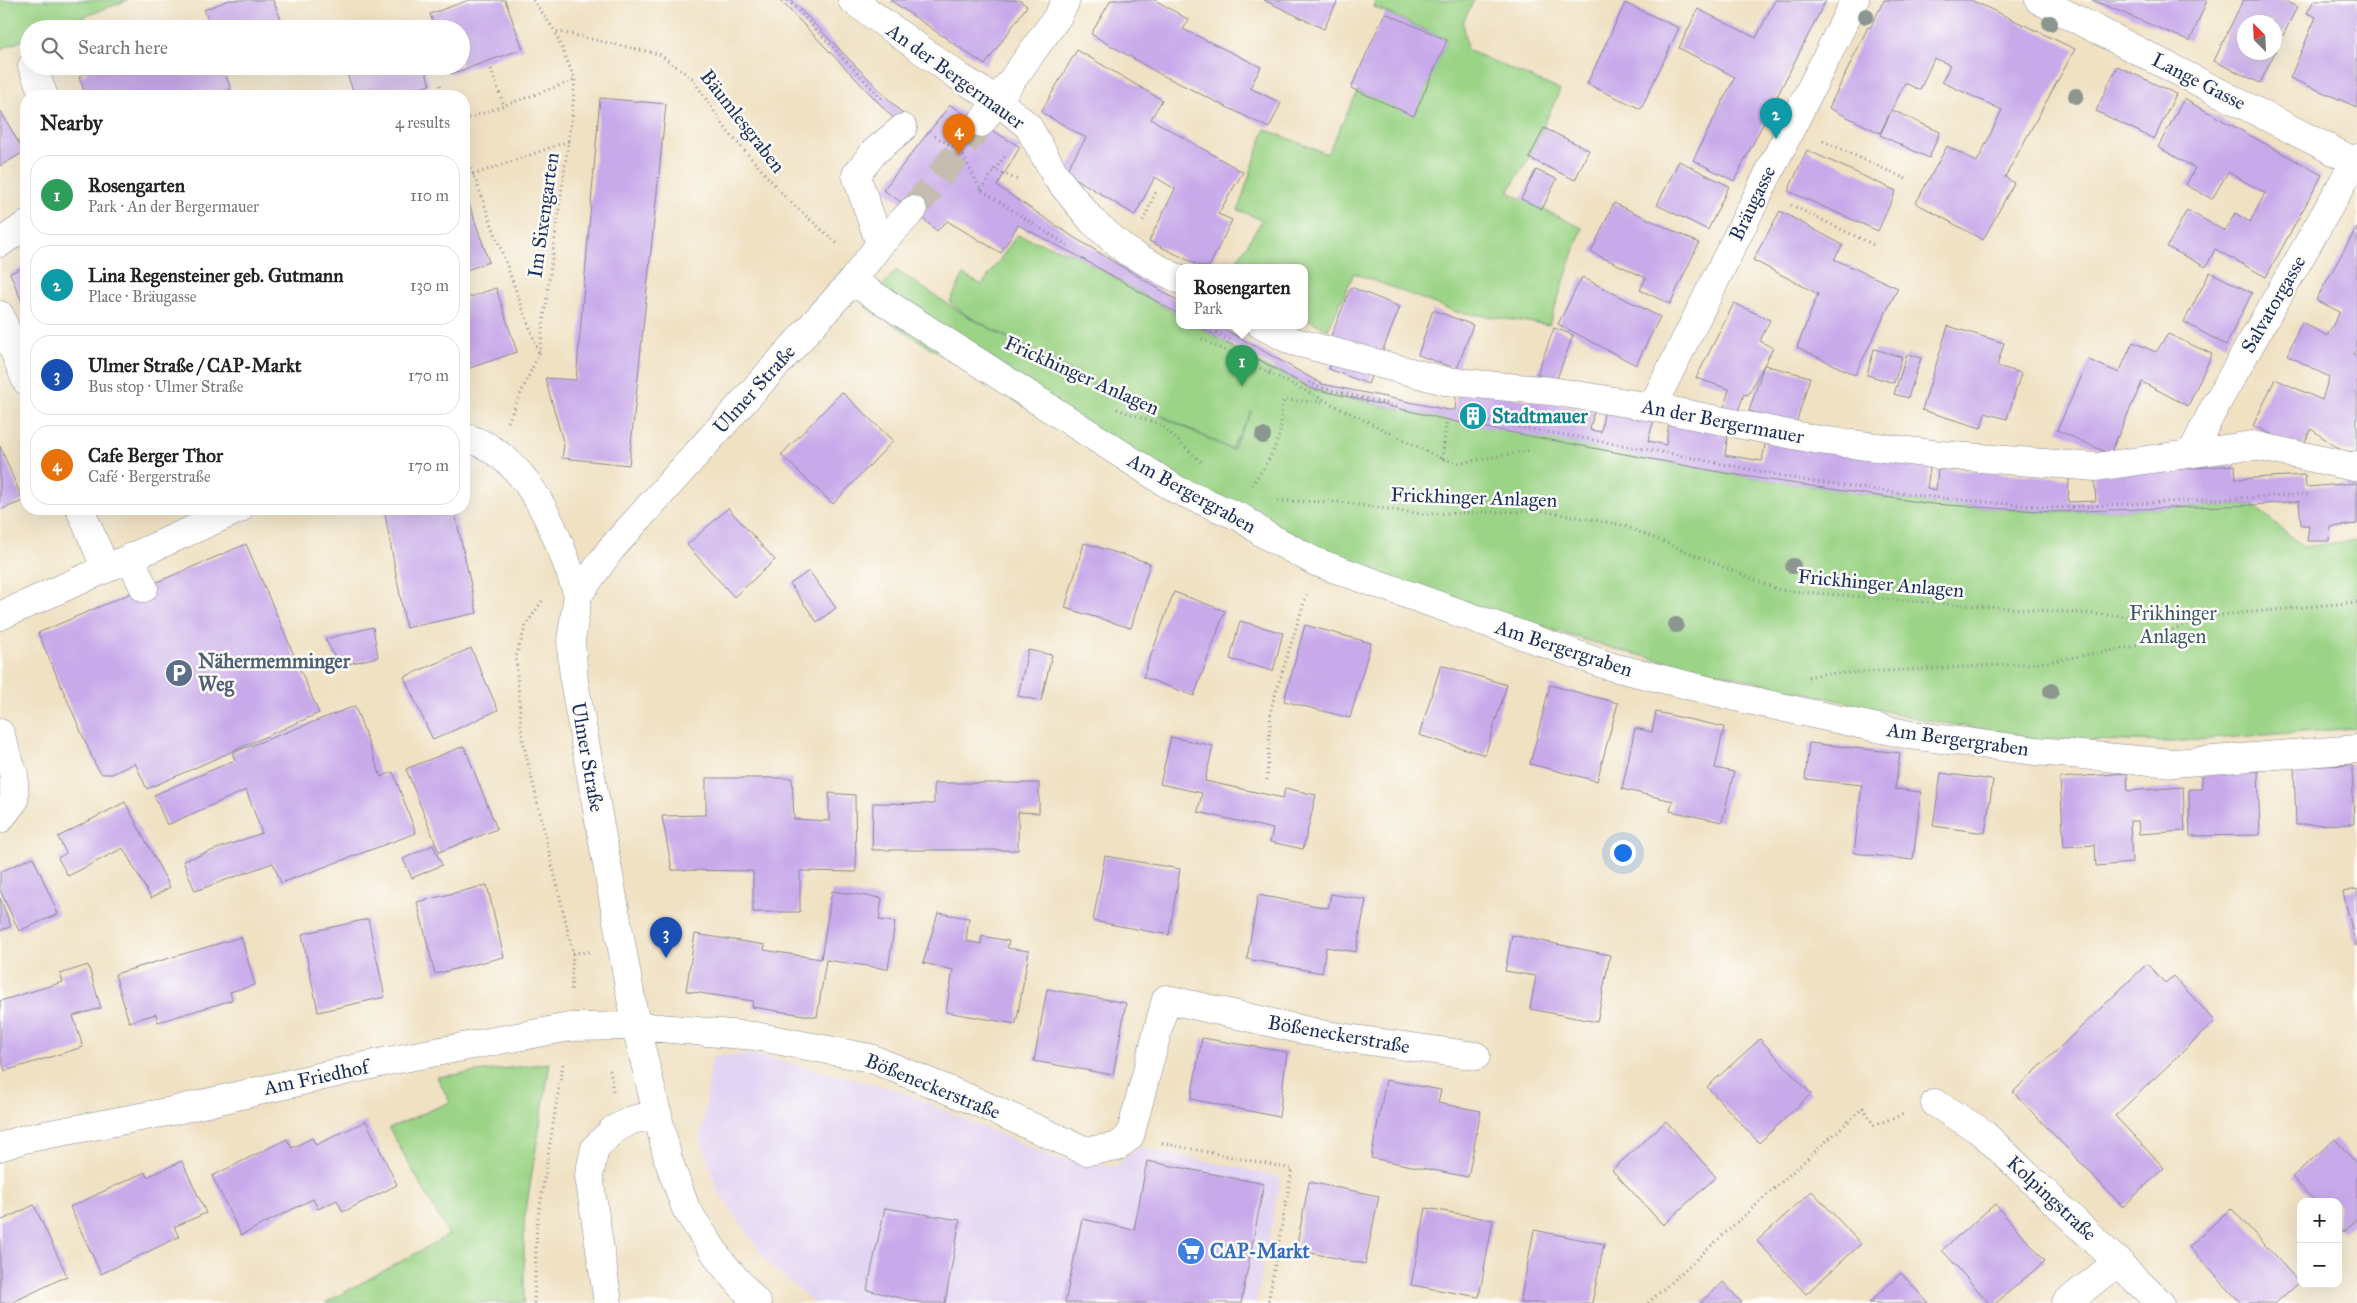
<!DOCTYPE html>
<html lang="en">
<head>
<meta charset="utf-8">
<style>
  body { margin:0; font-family:"IM FELL Great Primer",serif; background:#f6f6f6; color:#222 }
  .controls { position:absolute; right:15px; bottom:15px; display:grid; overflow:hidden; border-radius:10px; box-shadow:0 5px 20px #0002 }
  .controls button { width:45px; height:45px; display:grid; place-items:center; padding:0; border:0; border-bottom:1px solid #e0e0e0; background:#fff; color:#222; font:25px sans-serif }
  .compass { position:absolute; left:2237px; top:15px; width:45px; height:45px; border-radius:50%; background:#fff; box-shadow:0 5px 20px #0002; rotate:336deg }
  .you { position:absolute; left:1622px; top:852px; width:18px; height:18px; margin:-12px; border:4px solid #fff; border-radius:50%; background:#1a73e8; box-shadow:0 0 0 8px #1a73e833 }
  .badge { display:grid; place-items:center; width:32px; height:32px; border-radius:50%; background:#0f766e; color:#fff; font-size:16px; font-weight:700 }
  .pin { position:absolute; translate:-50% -41px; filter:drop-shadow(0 1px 2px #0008) }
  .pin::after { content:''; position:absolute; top:26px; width:18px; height:15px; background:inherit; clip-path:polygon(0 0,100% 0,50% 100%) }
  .popup { position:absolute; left:1176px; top:264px; width:132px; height:65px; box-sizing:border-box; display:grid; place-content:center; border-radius:10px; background:#fff; filter:drop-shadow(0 1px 4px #0005); font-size:16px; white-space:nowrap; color:#767676 }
  .popup b { font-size:19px; color:#222 }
  .popup::after { content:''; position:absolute; left:50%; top:100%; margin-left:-10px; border:10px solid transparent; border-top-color:#fff }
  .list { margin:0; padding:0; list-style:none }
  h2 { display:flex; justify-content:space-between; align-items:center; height:65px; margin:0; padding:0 20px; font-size:21px }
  h2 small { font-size:16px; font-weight:400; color:#767676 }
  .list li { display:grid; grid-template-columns:32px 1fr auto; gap:15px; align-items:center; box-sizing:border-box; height:80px; margin:0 10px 10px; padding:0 10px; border:1px solid #e0e0e0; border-radius:20px }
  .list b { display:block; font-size:19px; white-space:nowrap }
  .list p { margin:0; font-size:16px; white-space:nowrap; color:#767676 }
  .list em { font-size:16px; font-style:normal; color:#767676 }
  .icon { flex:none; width:28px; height:28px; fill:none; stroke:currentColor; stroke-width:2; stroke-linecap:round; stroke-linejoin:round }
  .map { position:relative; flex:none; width:2357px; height:1303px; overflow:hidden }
  .search { position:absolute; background:#fff; box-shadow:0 5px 20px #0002; left:20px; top:20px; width:450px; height:55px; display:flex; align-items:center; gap:12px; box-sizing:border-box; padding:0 18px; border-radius:28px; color:#767676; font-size:19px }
  .panel { position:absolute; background:#fff; box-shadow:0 5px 20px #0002; left:20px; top:90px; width:450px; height:425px; border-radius:20px }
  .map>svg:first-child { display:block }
  .built { fill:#e2d4f3 }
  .green { fill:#9cd487; stroke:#5c8272 }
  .building { fill:#c8a9ea; fill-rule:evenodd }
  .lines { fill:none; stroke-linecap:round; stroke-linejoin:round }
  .minor-tunnel { stroke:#c5bdaf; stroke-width:28; stroke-dasharray:28 14; stroke-linecap:butt }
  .minor-casing { stroke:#868890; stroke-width:29 }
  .path { stroke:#868890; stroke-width:3; stroke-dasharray:1 4; stroke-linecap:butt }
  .minor { stroke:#fff; stroke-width:28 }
  .tree { fill:#8c9691 }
  .labels { text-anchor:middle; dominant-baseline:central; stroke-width:5; stroke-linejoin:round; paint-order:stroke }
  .street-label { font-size:20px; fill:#1b2f5e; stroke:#fdfcf7 }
  .culture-label { font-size:20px; font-weight:bold; fill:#0d838f; stroke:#fdfcf7; text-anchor:start }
  .park-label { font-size:20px; fill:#3b5868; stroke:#fdfcf7 }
  .service-label { font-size:20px; font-weight:bold; fill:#4e5e75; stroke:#fdfcf7; text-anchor:start }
  .shop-label { font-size:20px; font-weight:bold; fill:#366cbe; stroke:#fdfcf7; text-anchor:start }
</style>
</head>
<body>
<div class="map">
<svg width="2357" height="1303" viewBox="0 0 2357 1303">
  <rect width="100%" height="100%" fill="#fdfcf7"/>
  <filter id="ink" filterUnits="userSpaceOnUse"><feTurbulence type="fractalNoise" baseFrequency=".02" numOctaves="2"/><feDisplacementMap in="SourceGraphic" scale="10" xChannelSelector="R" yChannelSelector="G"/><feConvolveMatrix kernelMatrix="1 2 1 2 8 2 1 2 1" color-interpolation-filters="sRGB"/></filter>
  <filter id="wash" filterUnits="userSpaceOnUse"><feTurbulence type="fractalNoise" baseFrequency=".0096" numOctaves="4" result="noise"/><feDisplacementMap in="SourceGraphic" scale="20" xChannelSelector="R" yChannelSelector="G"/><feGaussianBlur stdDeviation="1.12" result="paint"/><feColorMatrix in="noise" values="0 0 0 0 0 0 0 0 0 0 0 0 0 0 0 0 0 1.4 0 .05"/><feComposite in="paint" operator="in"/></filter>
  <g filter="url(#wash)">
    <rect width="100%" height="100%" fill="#f0e1c3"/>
    <path class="built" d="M752,1054L897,1090L1054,1158L1115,1167L1140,1147L1281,1177L1256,1303H815L771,1267L717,1190L701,1139L712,1057Z"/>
    <path class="green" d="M0,0H128L52,29H29V38L0,49Z
      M1377,0H1474L1463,22L1467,50L1560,90L1529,158L1508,192L1582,228L1549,325L1456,312L1354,273L1328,330L1305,318L1304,267H1233L1262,220L1238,210L1265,129L1327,154L1358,91L1414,115L1447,40L1374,7Z
      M1017,235L1076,255L1179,316L1180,325H1195L1271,370L1267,378L1274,369L1310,388L1383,406L1730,474L1932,504L2054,512L2253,505L2304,547L2357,540V728L2171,742L2040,739L1920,719L1621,651L1253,538L1184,506L865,307L896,270L965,315L1069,372L1232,450L1252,411L1231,449L1069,371L966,315L950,302L963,275L982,285Z
      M550,1063L524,1222V1303H325L449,1235L389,1128L450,1102L437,1077Z"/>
    <g id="blocks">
      <path class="building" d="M229,0H273L285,29H212L204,10Z
        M469,0H505L523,49L451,74L449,66H461V29H435L430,14Z
        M780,0H791L910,121L903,128Z
        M890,0H1019L1027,6L985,65Z
        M1111,0H1155L1189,20L1183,29L1261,67L1250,88L1281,103L1269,128L1158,73L1091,34Z
        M1264,0H1338L1324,29Z
        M1775,0H1826L1734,181L1693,160L1735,77L1679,48L1698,9L1756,38Z
        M1884,0H1971L2075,49L2005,177L2014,183L1983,240L1916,203L1947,146L1977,162L2002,110L1942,82L1950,65L1934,58L1920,90L1905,83L1880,133L1829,108L1868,27L1870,28Z
        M2092,0H2207L2190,41Z
        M2243,0H2282L2297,7L2260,83L2214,61ZM2244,22H2274V52H2244Z
        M2314,0H2357V107L2290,78L2316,17L2307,13Z
        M1625,3L1679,28L1641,109L1587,84Z
        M1385,13L1447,40L1414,116L1351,88Z
        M409,21L411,29H387V28Z
        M149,22L151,29H133Z
        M1077,50L1162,100L1151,119L1243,172L1218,214L1232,220L1209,267H1202L1149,241L1175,189L1155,177L1135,215L1065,172L1086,138L1041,112Z
        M84,66H189L190,69L197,66H226L223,68L231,89L212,96H86L79,77L87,73Z
        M344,66H424L430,85L397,96H355Z
        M2117,66L2176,94L2154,139L2096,111Z
        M600,98L666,104L629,465L562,458L564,445L545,378L576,380Z
        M2184,99L2322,175L2266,277L2215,249L2206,267L2167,247L2187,210L2225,231L2235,213L2250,222L2265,193L2228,172L2212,199L2186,185L2195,168L2158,147Z
        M950,105L1020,147L997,186L1075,238L1180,302V315L1076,255L1018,225L1001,253L947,221L937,231L913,210L883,190Z
        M0,110L24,152L0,166Z
        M1892,110L1940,132L1929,158L1880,135Z
        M1544,128L1589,150L1575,180L1529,158Z
        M1807,150L1896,191L1878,231L1788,191Z
        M1679,161L1729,186L1708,230L1657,205Z
        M1536,170L1557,179L1542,209L1521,199Z
        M467,198L489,262L464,271V199Z
        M1614,203L1699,243L1670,304L1640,290L1646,278L1591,252Z
        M1780,211L1843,245L1834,259L1898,288L1855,375L1797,347L1818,294L1753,260Z
        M2357,227V349L2353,354L2357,357V452L2342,451L2311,429L2302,448L2253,426L2275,379L2322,400L2329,377L2287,355L2302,322L2327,336L2340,312L2316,300Z
        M26,266V312L10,273Z
        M2210,272L2252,293L2226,345L2184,322Z
        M1582,277L1660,317L1636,365L1558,324Z
        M1351,287L1400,307L1380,357L1331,336Z
        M496,288L517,352L464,370V299Z
        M1734,303L1770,320L1760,341L1773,348L1764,365L1810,377L1796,424L1749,411L1764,365L1748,395L1744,394L1738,411L1724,408L1729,389L1696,378Z
        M1433,310L1473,325L1457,369L1418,355Z
        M1196,325H1217L1322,384L1448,410H1455L1457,388L1594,411L1590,430L1601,432L1604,413L1654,420L1648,441L1666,445L1669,421L1728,433L1725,455L1762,461L1766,440L1930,468L1927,488L1936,490L1938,469L2069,478L2068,502L2096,501L2094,475L2235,465L2236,479L2305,475L2306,487L2357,483V524L2330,527L2329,541H2307L2309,525H2301L2299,501L2253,505L2054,512L1932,504L1730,474L1461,423L1310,388Z
        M1948,326L2004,343L1997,366L2021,373L2007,419L1985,413L1981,428L1922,410Z
        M1554,328L1573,335L1556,381L1537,374Z
        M2168,334L2212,354L2188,406L2142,382L2110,454L2057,430L2089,360L2119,373L2133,342L2156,352Z
        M1874,349L1902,357L1894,383L1867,375Z
        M1907,354L1921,358L1908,398L1894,394Z
        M1332,359L1372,374L1368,384L1329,369Z
        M842,392L893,441L833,504L781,455Z
        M0,446L23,501L0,510Z
        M728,508L775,560L734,597L687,545Z
        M384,509H454L477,613L406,628Z
        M1084,543L1150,563L1131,628L1065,608Z
        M246,544L319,713L147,789L135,763L112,774H102L96,766L38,633Z
        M809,571L836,608L817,622L790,584Z
        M1174,592L1225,611L1194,696L1143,677Z
        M1240,621L1283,633L1273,671L1230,659Z
        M1305,625L1371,643L1350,718L1284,701Z
        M373,627L378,657L340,666L325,639Z
        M471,648L498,710L433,740L404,677Z
        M1028,650L1052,655L1041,701L1018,696Z
        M1441,665L1507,685L1485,755L1419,735Z
        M1550,685L1618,703L1597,781L1530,764Z
        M355,706L381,777L393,772L416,833L281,883L273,863L195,891L183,861L262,833L246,790L167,825L154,795L235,760L232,753Z
        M1656,712L1724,727L1715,768L1734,772L1722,822L1670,811L1673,801L1622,789L1635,728L1652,732Z
        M1171,737L1213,746L1205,781L1283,798L1285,788L1316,795L1303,849L1270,842L1273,829L1198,812L1202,793L1160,784Z
        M1809,743L1900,753L1895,789L1921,792L1913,860L1854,853L1862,785L1805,779Z
        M464,746L497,829L439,852L406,769Z
        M2352,765L2354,824L2296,825L2294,767Z
        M2258,771L2260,835L2190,836L2189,789H2202V772Z
        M1941,773L1993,780L1985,833L1933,826Z
        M2127,773L2128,791L2183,787L2185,831L2139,834L2138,821H2130L2132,863L2096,866L2095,845L2064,847L2060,778Z
        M706,778H792L794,819L829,821V793L855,795L856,872L800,871V912H753V871L672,870L662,816L706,815Z
        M934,783H1039V813L1018,812V850H872L873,803L934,804Z
        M125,802L170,887L151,898L123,848L68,876L58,858L66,853L58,837Z
        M433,845L442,865L412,878L403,859Z
        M1105,856L1180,869L1169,935L1093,921Z
        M33,857L58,914L19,931L0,890V872Z
        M487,885L504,957L435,974L417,902Z
        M2357,889V946H2356L2343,892Z
        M832,891L882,898L879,920L895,922L888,969L826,960L817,1017L752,1007L753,1001L686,991L695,934L765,945L764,950L821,959Z
        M1331,894L1366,900L1356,952L1326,947L1322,973L1247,959L1258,895L1328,908Z
        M0,898L11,926L0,931Z
        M938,913L969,918L966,941L981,944L982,936L1009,941L1007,948L1029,951L1016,1024L946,1012L953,970L923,963Z
        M368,919L385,997L318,1012L302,934Z
        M1512,935L1610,955L1597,1022L1530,1009L1536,976L1505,971Z
        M241,937L255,985L230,992L232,1000L158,1022L156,1014L129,1022L115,974Z
        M2147,964L2165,983L2173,976L2215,1021L2115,1116L2164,1168L2123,1207L2013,1092Z
        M88,965L101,1008L73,1016L83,1047L5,1071L0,1054V1001L63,982L60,974Z
        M1047,989L1126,1003L1113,1075L1034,1061Z
        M1202,1038L1287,1052L1279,1117L1191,1099Z
        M1760,1039L1811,1094L1759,1143L1707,1087Z
        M1386,1080L1441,1090L1438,1103L1481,1111L1468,1177L1371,1158Z
        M366,1121L397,1185L343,1212L337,1200L318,1209L313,1199L241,1235L212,1176L287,1139L292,1148L312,1138L316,1145Z
        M1666,1121L1716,1177L1663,1225L1612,1170Z
        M2335,1139L2357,1164V1220L2343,1233L2338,1227V1202H2315L2292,1177Z
        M182,1161L206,1213L174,1227L179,1237L101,1274L70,1207L145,1172L147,1177Z
        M1147,1161L1264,1184L1241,1303H1065L1082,1219L1134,1230Z
        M1309,1182L1379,1196L1365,1264L1296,1250Z
        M1812,1191L1861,1244L1806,1294L1757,1241Z
        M1995,1204L2045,1261L1996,1303H1989L1942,1250Z
        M34,1205L67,1276L11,1303H0V1221Z
        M885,1208L960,1220L945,1303H922L867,1290Z
        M1426,1208L1493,1220L1479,1297L1411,1285Z
        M2231,1208L2299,1282L2276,1303H2241L2189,1247Z
        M1534,1230L1604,1244L1592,1303H1520Z
        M1901,1273L1928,1303H1869Z
        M1723,1282L1742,1303H1700Z"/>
    </g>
  </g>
  <g filter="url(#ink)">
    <use href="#blocks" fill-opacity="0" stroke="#868890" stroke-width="1"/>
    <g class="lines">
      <path class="minor-tunnel" d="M913,210L981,123"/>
      <defs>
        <path id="minor" d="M852,0L958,76L998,101L1028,126L1057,178L1093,222L1128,252L1180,280
          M2039,0L2357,163
          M32,66L44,96
          M981,123L1058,16L1066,0
          M0,243L26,225
          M880,244L856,175L874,152L903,128
          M852,281L1177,490L1242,518L1264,534L1316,562L1609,666L1744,699L1910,735L2036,751L2173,763L2357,749
          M0,315L26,381
          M1261,325L1292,341L1445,381L1551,391L1652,407L1819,440L1941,455L2096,467L2252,445L2354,467L2357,465
          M1652,407L1855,0
          M464,437C531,455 558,537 578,595
          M2192,452L2215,406L2357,158
          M80,509L106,569
          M130,558L144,588
          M0,616L239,509
          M0,733L14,775V801L0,819
          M1935,1103L1982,1132L2160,1303
          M0,1147L24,1139L172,1111L388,1061L570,1027L636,1026L755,1036L870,1058L970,1099L1086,1151L1117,1147L1130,1136L1166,999L1326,1035L1476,1056
          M608,1303L589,1176L595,1148L613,1130L632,1120L658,1114
          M757,1303L721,1262L686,1209L668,1159L636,1026L574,681L571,640L578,595L611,549L852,281L880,244L913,210
          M2066,1303L2119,1261"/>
      </defs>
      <use href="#minor" class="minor-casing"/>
      <path class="path" d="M533,0L555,31L659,54L692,78L728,132L787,199L839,245
        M788,0L884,101
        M491,69L504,106
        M440,85L444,96
        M464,120L575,80
        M935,136L961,152L981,190L1068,246
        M1823,141L1906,179
        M464,149L539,353
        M993,169L1020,181
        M473,175L569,141
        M981,190L1006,154
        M1791,205L1876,246
        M1143,221L1156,192
        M1203,325L1230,340
        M1202,339L1442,459L1461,463L1531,450
        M1309,382L1318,387L1396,406
        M1117,409L1161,425L1201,462
        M1484,421L1673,454L1807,481L1931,497L2054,508L2310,494
        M508,422L539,353L572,115L575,80L555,31
        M1442,459L1447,419
        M1252,485C1263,469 1276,451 1280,431C1282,420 1280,410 1284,400L1322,402
        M1278,501L1339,502L1422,514L1542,511L1623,525L1779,590L1949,604L2153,618L2201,617L2357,602
        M542,601L526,625L516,657L522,737L573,953L571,993
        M1808,677L1822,674L2041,663L2131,647L2199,619
        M1267,780L1271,708L1307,593
        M573,953L589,952
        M610,1070L613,1091
        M1162,1143L1292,1169L1268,1303
        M534,1303L537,1224L563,1063
        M1648,1303L1863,1108L1874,1125L1904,1114"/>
      <use href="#minor" class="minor"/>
    </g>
    <g class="tree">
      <circle cx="1866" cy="16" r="8"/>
      <circle cx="2050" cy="23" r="8"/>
      <circle cx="2076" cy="96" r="8"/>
      <circle cx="1263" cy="436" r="8"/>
      <circle cx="1793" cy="566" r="8"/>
      <circle cx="1676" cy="625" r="8"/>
      <circle cx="2051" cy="691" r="8"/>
    </g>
  </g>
  <defs>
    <symbol id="building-disc" viewBox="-11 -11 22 22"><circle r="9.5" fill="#0f9aa8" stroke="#fdfcf7"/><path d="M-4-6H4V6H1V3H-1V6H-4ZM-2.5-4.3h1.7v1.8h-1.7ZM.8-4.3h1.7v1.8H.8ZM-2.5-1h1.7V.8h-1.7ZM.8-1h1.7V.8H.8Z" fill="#fff"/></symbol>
    <symbol id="parking-disc" viewBox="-11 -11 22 22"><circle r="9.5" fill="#5c6f8a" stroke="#fdfcf7"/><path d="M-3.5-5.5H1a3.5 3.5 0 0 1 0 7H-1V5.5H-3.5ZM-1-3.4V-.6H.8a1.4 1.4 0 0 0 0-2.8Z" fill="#fff"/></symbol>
    <symbol id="supermarket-disc" viewBox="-11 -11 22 22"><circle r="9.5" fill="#3f7fe0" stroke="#fdfcf7"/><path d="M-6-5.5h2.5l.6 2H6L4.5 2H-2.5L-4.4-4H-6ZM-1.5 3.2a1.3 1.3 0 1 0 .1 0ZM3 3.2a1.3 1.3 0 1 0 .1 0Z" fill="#fff"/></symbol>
  </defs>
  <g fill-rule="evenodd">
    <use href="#building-disc" x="1457" y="400" width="32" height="32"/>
    <use href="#parking-disc" x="163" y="657" width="32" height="32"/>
    <use href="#supermarket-disc" x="1175" y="1235" width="32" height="32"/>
  </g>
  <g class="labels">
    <g class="street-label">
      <text transform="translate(956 76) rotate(36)">An der Bergermauer</text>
      <text transform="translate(2199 81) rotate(27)">Lange Gasse</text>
      <text transform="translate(743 121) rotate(52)">Bäumlesgraben</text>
      <text transform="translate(1752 203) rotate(-64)">Bräugasse</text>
      <text transform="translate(543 215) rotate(-82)">Im Sixengarten</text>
      <text transform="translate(2273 304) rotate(-60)">Salvatorgasse</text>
      <text transform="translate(1082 375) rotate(24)">Frickhinger Anlagen</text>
      <text transform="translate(754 389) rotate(-48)">Ulmer Straße</text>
      <text transform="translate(1723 421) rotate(11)">An der Bergermauer</text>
      <text transform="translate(1192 493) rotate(29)">Am Bergergraben</text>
      <text transform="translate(1474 497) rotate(2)">Frickhinger Anlagen</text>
      <text transform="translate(1881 583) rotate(5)">Frickhinger Anlagen</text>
      <text transform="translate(1564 648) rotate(18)">Am Bergergraben</text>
      <text transform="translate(1958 739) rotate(8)">Am Bergergraben</text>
      <text transform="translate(588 757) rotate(80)">Ulmer Straße</text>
      <text transform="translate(1339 1034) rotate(10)">Bößeneckerstraße</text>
      <text transform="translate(316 1077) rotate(-12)">Am Friedhof</text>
      <text transform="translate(933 1086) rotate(22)">Bößeneckerstraße</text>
      <text transform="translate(2052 1198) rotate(43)">Kolpingstraße</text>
    </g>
    <g class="culture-label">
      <text x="1492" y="416">Stadtmauer</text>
    </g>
    <g class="park-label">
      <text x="2173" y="613">Frikhinger<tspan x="2173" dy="23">Anlagen</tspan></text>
    </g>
    <g class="service-label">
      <text x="198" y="661">Nähermemminger<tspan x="198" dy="23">Weg</tspan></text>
    </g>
    <g class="shop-label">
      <text x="1210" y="1251">CAP-Markt</text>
    </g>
  </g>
</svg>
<div class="controls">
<button>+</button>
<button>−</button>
</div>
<svg class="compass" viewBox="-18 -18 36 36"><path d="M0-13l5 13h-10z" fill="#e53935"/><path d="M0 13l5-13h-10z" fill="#767676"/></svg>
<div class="you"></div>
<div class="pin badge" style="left:1242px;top:386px;background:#2e9e5b">1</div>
<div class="popup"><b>Rosengarten</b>Park</div>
<div class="pin badge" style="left:1776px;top:139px;background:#0f9aa8">2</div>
<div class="pin badge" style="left:666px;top:958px;background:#1a4fb4">3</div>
<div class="pin badge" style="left:959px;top:155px;background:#e8710a">4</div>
<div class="search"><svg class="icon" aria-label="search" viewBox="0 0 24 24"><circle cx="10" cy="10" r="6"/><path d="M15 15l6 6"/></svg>Search here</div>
<section class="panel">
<h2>Nearby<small>4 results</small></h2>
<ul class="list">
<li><span class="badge" style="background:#2e9e5b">1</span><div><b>Rosengarten</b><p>Park · An der Bergermauer</p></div><em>110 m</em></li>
<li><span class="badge" style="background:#0f9aa8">2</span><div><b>Lina Regensteiner geb. Gutmann</b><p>Place · Bräugasse</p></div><em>130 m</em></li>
<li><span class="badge" style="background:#1a4fb4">3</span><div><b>Ulmer Straße / CAP-Markt</b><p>Bus stop · Ulmer Straße</p></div><em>170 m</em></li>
<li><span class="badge" style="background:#e8710a">4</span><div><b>Cafe Berger Thor</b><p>Café · Bergerstraße</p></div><em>170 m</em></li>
</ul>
</section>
</div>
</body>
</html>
